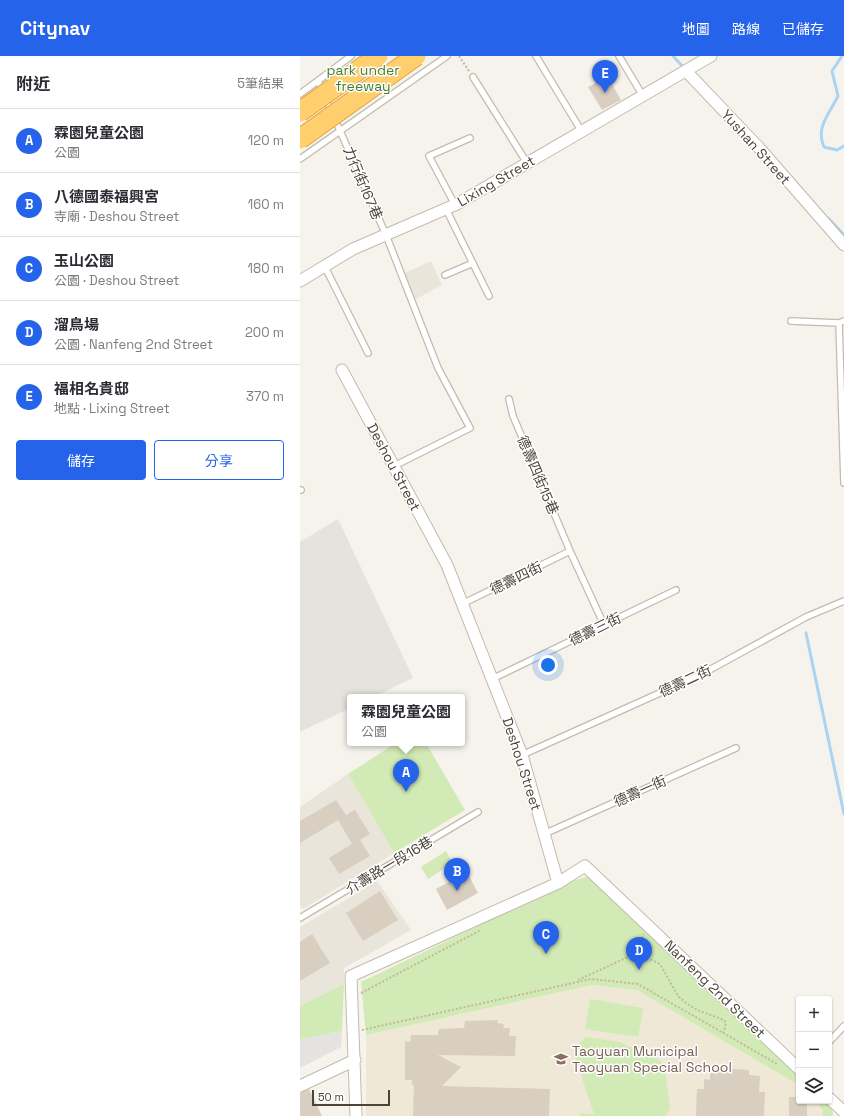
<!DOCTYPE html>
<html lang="zh-TW">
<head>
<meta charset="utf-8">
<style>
  body { margin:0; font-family:"Space Grotesk","Noto Sans TC",sans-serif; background:#f2f2f3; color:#2b2b33 }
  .controls { position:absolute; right:12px; bottom:12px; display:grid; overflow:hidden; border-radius:4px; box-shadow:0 1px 3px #0004 }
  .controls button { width:36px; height:36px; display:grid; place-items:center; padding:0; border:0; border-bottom:1px solid #e1e1e2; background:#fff; color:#2b2b33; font:20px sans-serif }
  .scale { position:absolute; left:12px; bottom:10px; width:78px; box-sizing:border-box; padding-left:4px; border:2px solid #4b4439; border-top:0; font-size:11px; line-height:14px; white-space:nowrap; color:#4b4439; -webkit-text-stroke:3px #fff; paint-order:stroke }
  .you { position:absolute; left:248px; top:609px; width:14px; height:14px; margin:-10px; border:3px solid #fff; border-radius:50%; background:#1a73e8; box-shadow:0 0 0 6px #1a73e833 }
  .badge { display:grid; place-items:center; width:26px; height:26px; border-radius:50%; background:#2563eb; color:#fff; font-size:13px; font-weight:700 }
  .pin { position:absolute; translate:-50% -33px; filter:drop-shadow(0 1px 2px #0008) }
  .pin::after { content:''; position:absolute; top:21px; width:14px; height:12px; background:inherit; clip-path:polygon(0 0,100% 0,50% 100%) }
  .popup { position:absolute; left:47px; top:638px; width:118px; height:52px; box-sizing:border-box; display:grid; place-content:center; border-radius:4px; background:#fff; filter:drop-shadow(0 1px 3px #0005); font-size:13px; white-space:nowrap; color:#7c7c81 }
  .popup b { font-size:15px; color:#2b2b33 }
  .popup::after { content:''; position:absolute; left:50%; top:100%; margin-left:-8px; border:8px solid transparent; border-top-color:#fff }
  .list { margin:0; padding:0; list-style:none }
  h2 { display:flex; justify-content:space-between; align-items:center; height:52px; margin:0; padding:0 16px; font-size:17px }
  h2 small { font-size:13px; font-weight:400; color:#7c7c81 }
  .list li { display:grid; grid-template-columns:26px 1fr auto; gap:12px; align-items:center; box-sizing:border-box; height:64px; padding:0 16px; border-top:1px solid #e1e1e2 }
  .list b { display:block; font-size:15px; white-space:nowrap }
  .list p { margin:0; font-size:13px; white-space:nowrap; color:#7c7c81 }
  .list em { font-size:13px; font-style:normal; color:#7c7c81 }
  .actions { display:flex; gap:8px; padding:12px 16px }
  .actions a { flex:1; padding:9px 0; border:1px solid #2563eb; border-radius:4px; text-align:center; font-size:14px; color:#2563eb }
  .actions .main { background:#2563eb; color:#fff }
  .icon { flex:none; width:22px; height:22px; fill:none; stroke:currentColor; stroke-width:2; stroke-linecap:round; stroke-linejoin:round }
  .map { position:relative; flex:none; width:544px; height:1060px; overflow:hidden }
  header { display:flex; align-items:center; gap:24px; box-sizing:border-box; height:56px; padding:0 20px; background:#2563eb; color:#fff }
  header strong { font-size:19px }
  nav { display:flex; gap:22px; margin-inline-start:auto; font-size:14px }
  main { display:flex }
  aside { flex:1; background:#fff }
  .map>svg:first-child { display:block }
  .residential { fill:#eae5da }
  .industrial { fill:#e6e2dd }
  .education { fill:#efe8d6 }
  .green { fill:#d2eab5 }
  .parking { fill:#e5e3e0 }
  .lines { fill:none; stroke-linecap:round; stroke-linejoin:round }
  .stream { stroke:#a9d4f2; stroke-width:3 }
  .building { fill:#d8cfc1 }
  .lane-casing { stroke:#c2bbae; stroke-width:8 }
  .street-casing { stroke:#c2bbae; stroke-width:13 }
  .path { stroke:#c4b79f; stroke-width:2; stroke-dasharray:2 2; stroke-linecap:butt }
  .lane { stroke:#fff; stroke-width:5.5 }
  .street { stroke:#fff; stroke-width:11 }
  .highway-bridge-casing { stroke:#e0a43c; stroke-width:21; stroke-linecap:butt }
  .highway-bridge { stroke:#ffcf6e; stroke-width:19 }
  .labels { text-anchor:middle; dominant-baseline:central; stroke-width:3; stroke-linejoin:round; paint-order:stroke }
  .park-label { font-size:14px; fill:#4a7f2a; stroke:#fff }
  .street-label { font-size:14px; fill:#4b4439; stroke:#fff }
  .education-label { font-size:14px; fill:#785e54; stroke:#fff; text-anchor:start }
</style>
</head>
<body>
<header>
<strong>Citynav</strong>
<nav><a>地圖</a><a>路線</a><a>已儲存</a></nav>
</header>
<main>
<aside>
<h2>附近<small>5筆結果</small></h2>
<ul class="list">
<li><span class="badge">A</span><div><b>霖園兒童公園</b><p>公園</p></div><em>120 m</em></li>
<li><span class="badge">B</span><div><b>八德國泰福興宮</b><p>寺廟 · Deshou Street</p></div><em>160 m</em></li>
<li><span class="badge">C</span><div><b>玉山公園</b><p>公園 · Deshou Street</p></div><em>180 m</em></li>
<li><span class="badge">D</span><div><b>溜鳥場</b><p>公園 · Nanfeng 2nd Street</p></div><em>200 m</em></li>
<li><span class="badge">E</span><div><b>福相名貴邸</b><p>地點 · Lixing Street</p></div><em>370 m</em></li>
</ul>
<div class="actions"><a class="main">儲存</a><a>分享</a></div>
</aside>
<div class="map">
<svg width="544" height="1060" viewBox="0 0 544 1060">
  <rect width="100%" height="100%" fill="#f6f3ec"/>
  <path class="residential" d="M131,205L142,229L114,244L105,217Z
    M48,718L94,797L3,853L0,851V751Z
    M77,825L111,874L44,912V928L0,950V871Z"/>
  <path class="industrial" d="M38,463L113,622L73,641H50V652L0,676V486Z"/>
  <path class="education" d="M292,929L337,934L496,1026L499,1029V1045H516L523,1055V1060H66V979Z"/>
  <path class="green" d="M96,687H126L165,754L94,797L48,718Z
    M146,795L153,807L128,823L121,811Z
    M289,820L499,1019V1029L337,934L292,929L66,979L61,926L272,825Z
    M44,928L42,975L0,984V950Z
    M290,943L343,952L338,981L285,973Z
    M286,981L320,986L360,1004L365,1012L370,1052L366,1060H280V1057L294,1058L275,1001L278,988Z
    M516,1045H528L532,1051L533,1060H523V1055Z"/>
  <path class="parking" d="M42,975L41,991L0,1012V984Z"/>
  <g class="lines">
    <path class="stream" d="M373,0L384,12
      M542,0L532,15L538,40C530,57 515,71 524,91L537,94L544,90
      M528,162L544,179
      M506,577L544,758"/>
  </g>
  <path class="building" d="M308,21L321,44L302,54L288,31Z
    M36,744L46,759L55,754L70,778L60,784L70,800L39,818L29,802L52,788L38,764L0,787V765Z
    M167,816L178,837L147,854L136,833Z
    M80,835L98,864L63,885L46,857Z
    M12,878L30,907L0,925V886Z
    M198,964L197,967L204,968L203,972H210L209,980H216L215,1000L138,999L161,1011L142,1030L250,1033L249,1060H113L114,1029H112V1024H105V985L110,986L111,979H138L139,973L164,972L165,965Z
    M416,1012L449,1014V1019L460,1020L459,1036H465L464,1060H396L397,1033H404V1023L410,1024V1017H415Z
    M9,1033L22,1060H0V1037Z
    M489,1041H499V1045H507V1060H489Z"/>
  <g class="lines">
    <defs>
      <path id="lane" d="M236,0L282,76
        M319,0L343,40
        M173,21L227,107
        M18,25L86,179L138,312L170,372L94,410
        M0,38L51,0
        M0,103L147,0
        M155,149L129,100L170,82
        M146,153L189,240
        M25,211L68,297
        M145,219L173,207
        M491,265L539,267
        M544,265L539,267L544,427
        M209,343L213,360L270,495L304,569
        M0,434H1
        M162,548L270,495
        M192,623L376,534
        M222,699L402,618L506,561L544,545
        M244,778L436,692
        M0,862L178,756
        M529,986L544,970"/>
      <path id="street" d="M386,15L462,95L544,189
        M0,225L53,193L157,148L411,0
        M42,314L147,509L222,699L258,827
        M0,1030L55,1004
        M529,1042L544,1056
        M56,1060L51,920L258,827L285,810L499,1013"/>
    </defs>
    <use href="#lane" class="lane-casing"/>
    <use href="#street" class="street-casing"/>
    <path class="path" d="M159,0L169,15
      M337,897V890L344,878
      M278,924L337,897L360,908L378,940L386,947L397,954L424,964L426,967L423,979
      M61,937L181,874
      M62,974L291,923L338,928L477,1008"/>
    <use href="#lane" class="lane"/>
    <use href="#street" class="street"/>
    <defs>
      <path id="highway-bridge" d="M0,56L78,0
        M0,83L116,0"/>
    </defs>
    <use href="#highway-bridge" class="highway-bridge-casing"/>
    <use href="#highway-bridge" class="highway-bridge"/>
  </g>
  <defs>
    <symbol id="school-bare" viewBox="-9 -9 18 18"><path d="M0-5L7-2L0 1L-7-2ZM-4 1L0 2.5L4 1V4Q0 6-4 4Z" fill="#8d6e63" stroke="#fff" stroke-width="2.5" paint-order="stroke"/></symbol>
  </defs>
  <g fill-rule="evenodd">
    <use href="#school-bare" x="251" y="993" width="20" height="20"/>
  </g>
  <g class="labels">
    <g class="park-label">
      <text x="63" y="14">park under<tspan x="63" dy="16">freeway</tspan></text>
    </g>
    <g class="street-label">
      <text transform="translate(456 91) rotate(48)">Yushan Street</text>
      <text transform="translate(196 125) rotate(-30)">Lixing Street</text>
      <text transform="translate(63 127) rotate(67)">力行街167巷</text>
      <text transform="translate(94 411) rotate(62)">Deshou Street</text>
      <text transform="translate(238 419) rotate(67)">德壽四街15巷</text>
      <text transform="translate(216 522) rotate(-26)">德壽四街</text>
      <text transform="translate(295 573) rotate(-26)">德壽三街</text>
      <text transform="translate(385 625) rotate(-25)">德壽二街</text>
      <text transform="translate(222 708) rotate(72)">Deshou Street</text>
      <text transform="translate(340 735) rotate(-24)">德壽一街</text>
      <text transform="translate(89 809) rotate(-31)">介壽路一段16巷</text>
      <text transform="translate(415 933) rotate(44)">Nanfeng 2nd Street</text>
    </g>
    <g class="education-label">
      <text x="272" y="995">Taoyuan Municipal<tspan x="272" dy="16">Taoyuan Special School</tspan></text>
    </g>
  </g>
</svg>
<div class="controls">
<button>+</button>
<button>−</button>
<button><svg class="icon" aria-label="layers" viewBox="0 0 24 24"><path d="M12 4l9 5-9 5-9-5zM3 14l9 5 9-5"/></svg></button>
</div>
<div class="scale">50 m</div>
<div class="you"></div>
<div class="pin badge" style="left:106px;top:736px">A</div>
<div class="popup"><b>霖園兒童公園</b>公園</div>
<div class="pin badge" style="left:157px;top:835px">B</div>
<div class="pin badge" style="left:246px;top:898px">C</div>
<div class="pin badge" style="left:339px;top:914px">D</div>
<div class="pin badge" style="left:305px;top:37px">E</div>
</div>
</main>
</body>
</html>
